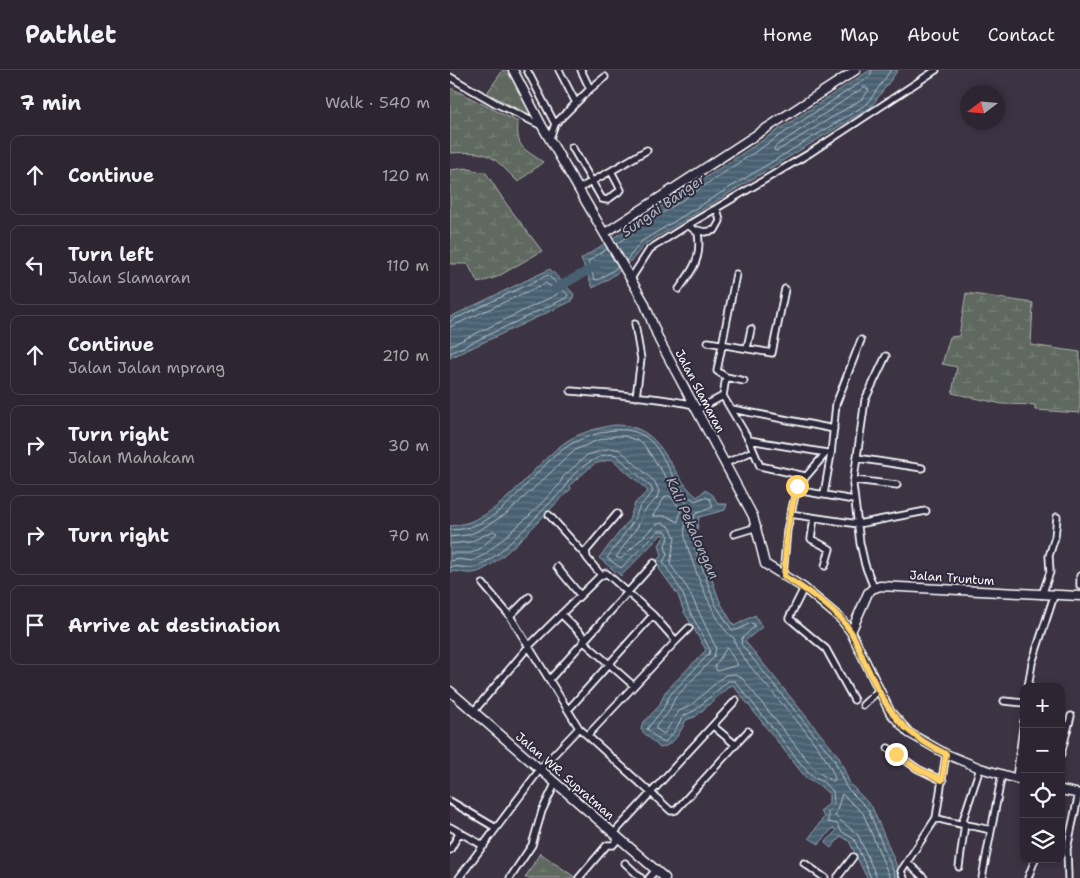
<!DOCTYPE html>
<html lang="en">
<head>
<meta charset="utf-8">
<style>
  body { margin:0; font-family:"Shantell Sans",sans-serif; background:#39323e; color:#f1f3f6 }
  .controls { position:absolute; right:15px; bottom:15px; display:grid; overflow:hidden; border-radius:10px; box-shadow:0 2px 8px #0003 }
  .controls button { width:45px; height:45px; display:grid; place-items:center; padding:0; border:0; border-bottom:1px solid #48434d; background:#2d2632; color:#f1f3f6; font:25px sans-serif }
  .compass { position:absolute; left:510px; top:15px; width:45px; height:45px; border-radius:50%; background:#2d2632; box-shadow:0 2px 8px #0003; rotate:254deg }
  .stop { position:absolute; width:15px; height:15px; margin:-11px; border:4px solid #ffd166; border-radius:50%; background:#fff }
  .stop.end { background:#ffd166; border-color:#fff; box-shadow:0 1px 5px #0008 }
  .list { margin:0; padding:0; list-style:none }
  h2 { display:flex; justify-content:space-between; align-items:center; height:65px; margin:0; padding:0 20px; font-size:21px }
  h2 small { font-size:16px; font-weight:400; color:#a7a5ac }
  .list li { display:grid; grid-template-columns:32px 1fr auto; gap:15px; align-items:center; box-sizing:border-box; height:80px; margin:0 10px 10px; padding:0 10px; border:1px solid #48434d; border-radius:10px }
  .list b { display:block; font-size:19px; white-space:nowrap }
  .list p { margin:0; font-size:16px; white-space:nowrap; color:#a7a5ac }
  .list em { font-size:16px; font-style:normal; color:#a7a5ac }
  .icon { flex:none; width:28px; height:28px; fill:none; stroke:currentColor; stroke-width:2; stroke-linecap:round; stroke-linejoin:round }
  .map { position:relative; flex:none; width:630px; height:808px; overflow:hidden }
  header { display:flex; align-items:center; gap:30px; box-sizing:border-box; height:70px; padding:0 25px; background:#2d2632; border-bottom:1px solid #48434d }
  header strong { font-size:24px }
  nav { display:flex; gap:28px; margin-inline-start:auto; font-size:18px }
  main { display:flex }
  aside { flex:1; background:#2d2632 }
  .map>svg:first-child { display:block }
  .forest { fill:url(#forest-crowns); stroke:#aeb4ae }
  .wetland { fill:url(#wetland-marsh); stroke:#aeb4ae }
  .water { fill:url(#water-rules); stroke:#92a0aa }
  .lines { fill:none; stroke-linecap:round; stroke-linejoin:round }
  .shore { stroke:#b6c0c7; stroke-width:1 }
  .river { stroke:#496172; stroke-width:9 }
  .street-casing { stroke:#fff; stroke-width:9 }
  .secondary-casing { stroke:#fff; stroke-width:11 }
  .street { stroke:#2f2a3d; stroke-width:5.5 }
  .secondary { stroke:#2f2a3d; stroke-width:8 }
  .route { stroke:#ffd166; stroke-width:6 }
  .labels { text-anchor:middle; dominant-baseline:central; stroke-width:4; stroke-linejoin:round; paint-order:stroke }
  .street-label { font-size:12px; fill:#fff; stroke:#2f2a3d }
  .water-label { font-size:14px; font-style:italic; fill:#adb8c0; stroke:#2f2a3d }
</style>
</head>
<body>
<header>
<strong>Pathlet</strong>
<nav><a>Home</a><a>Map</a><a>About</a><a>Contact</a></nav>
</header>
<main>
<aside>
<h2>7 min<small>Walk · 540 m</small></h2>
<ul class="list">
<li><svg class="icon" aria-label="ahead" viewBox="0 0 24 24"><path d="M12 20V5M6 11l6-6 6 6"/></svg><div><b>Continue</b></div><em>120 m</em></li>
<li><svg class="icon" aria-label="left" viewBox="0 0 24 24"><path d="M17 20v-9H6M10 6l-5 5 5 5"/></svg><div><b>Turn left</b><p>Jalan Slamaran</p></div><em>110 m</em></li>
<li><svg class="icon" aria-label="ahead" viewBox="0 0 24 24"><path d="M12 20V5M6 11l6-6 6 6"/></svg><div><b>Continue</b><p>Jalan Jalan mprang</p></div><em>210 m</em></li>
<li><svg class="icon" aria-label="right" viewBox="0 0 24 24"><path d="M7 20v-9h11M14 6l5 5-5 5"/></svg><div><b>Turn right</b><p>Jalan Mahakam</p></div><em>30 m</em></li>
<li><svg class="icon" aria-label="right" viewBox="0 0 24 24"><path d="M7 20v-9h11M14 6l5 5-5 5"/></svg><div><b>Turn right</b></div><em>70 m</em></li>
<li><svg class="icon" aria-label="arrive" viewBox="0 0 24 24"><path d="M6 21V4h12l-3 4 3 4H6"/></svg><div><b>Arrive at destination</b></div></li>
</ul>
</aside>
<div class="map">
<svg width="630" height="808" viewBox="0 0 630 808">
  <defs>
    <pattern id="forest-crowns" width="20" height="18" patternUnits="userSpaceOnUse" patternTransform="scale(1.25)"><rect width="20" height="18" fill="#5e695e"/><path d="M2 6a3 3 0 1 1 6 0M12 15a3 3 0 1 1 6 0" fill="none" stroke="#768076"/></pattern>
    <pattern id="wetland-marsh" width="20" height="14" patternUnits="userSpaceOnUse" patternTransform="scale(1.25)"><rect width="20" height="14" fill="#5e695e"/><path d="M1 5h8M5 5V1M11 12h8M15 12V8" fill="none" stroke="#768076"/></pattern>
    <pattern id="water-rules" width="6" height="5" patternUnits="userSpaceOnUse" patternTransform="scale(1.25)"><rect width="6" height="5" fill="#496172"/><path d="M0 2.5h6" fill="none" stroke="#647987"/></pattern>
  </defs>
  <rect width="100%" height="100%" fill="#3c3343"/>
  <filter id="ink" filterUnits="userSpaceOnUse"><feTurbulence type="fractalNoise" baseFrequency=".02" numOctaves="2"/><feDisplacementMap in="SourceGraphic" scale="10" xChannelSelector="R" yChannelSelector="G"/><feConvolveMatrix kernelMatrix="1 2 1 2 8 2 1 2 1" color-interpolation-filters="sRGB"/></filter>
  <g filter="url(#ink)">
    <path class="forest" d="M53,0H61L86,48L37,23Z"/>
    <path class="wetland" d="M0,19H3L68,52C66,78 73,78 93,92L68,112C40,84 41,81 0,83Z
      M15,98L36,103L55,132L92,181L47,207L28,213L18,194H0V100Z
      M516,223L583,233L581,275L630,282V343L585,340V335L552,334L502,323L507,297L492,294L500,267L509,266Z
      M90,783L126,808H75Z"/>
    <path class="water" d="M420,0H448L421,37L194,175C178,197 166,205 143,218L131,189Z
      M100,199L124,224L122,231L0,288V247Z
      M164,355C215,354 215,400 247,427L255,420L263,425L268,434H277L275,440L249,447L246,465L270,532L284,556L305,545L312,557L295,571L389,687L400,714L422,737L452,808H417L399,771L391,766L381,778L375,773L386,761L383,758L369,774L359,768L374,747L370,741L379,734V724L370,716L356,708L282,614L245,647L236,650C230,663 224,675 210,678L191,660L192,654L209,636L215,622L256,580L234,542L228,525L210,500L207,490L212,485L209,475L214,467L212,464L171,506L149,488L179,450L185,433L198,421L162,389L144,394L120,415L121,419C101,436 47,501 23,503C14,504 9,500 0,502V456C52,452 77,398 117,371C131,362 148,358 164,355Z"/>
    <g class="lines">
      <path class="shore" d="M415,17L419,20L412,29L327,81L324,80L325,77Z
        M166,174L420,6L422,0
        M157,179L138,191L144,209L148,210L168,197
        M176,191L192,171L417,34L441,0
        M0,251L98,205L118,225L116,228L0,283
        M0,257L96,213L108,222L106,225L0,276
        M216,426H220L231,439L228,452L217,446H203Z
        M0,460C55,460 79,399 121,374C132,368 145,364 157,361C170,359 183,359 194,366C215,378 221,417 245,431L255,427L260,429L263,437L245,444L241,466L265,534L282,560H287L301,553L304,554V557L292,568L291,574L384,689L396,717L418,739L446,808
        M0,467L17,465L28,461L56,444L125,380L148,370L166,366H174L192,372L228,425L241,437C238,445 233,458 235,467C239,487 267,561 284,568C286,579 294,588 301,597C320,622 381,684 385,710L382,711L365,700L292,608L285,604L275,605L241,635L229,641L214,664L206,659V656L218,643L225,628L264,587L266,578L238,519L220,494L225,467L220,457L212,453L205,455L171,489L166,487L188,456L195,440L207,428L209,421L205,412L170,380L161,378L137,385L113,407L109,415L79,446L34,485L22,491L9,489L0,491
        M0,474L20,472L43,461L47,463L30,479L21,483H0
        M0,497C8,495 16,499 23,498C47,493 95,436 115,418C118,404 151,380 166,385L201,417L203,422L190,436L183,452L157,488L171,498L208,461H216L219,467L215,475L217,485L213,492L232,522L239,540L260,580L259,584L220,625L213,639L197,659L211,672H215L224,662L233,646L244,641L278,611H285L360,705L373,712L383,721L384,734L378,742V752L387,754L391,761L404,769L421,808
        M277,578L288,595L267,601L265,597Z
        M427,808L408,765L385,746L392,724L413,743L440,808"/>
      <path class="river" d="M105,219L146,196"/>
      <defs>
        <path id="street" d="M77,0L105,54L100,68
          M109,0L125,31
          M0,7L47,34L92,56
          M140,19L155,7
          M105,54L140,19L131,0
          M122,77L152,129L157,130L171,120L161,101L130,118
          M161,101L197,80
          M238,155L360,83L486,0
          M247,160L255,162L265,160L270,151L267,138
          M180,210L200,179L238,155L248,163C252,188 243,200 229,219
          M185,254L191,289L186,327
          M258,272L322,283L335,219
          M297,278L301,259
          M276,307L294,311
          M121,321C162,325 203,326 244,335
          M273,326L276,307L267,301L286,204
          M282,339L384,359
          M247,340L273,326L299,370L310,396L355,406
          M299,370L377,383
          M407,388L472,398
          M276,393L303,381
          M404,410L447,415
          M346,420L404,430
          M374,424L381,384L386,334L411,270
          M340,444L408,454L476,441
          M99,445L136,486
          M364,448L361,469L380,479L375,496
          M284,464L307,457
          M107,497L130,525
          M151,505L137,488L136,481L167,444
          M333,506L337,460L347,417L376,383
          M630,506V516
          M33,514L60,546L129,658L221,741L226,740L298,661
          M354,518L339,548L376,579L404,630
          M424,518L415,495L410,473L403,415L415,330L436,286
          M592,525L600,502L599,486L605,467L607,447
          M111,544L135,568
          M60,546L79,527
          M133,571L184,616
          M226,571L239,558
          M100,609L204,493
          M578,617L582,593L604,526
          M554,631L574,633
          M413,635L428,621
          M118,640L203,545
          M24,641L79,576L149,507L156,503L203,545L226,571L138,665
          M263,656L286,675
          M438,678L468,699L493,711
          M611,684L621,646
          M566,708L574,651
          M0,731L46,758
          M486,748C504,754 521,755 540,760
          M512,753L530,698
          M0,757L34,776
          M164,763L286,630
          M0,780L10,762
          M175,793L191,808
          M354,793L375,808
          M509,797L515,753
          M9,808L91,698L129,658
          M60,808L82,775L92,741L106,712
          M129,808L157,775H163L169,768
          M199,808L206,800
          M387,808L403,787
          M454,808L451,801L457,792
          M474,808L457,792L486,748L496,684
          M532,808L552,704
          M578,808L585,789
          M618,808L617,779L629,723"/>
        <path id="secondary" d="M63,0L92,56L194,232L209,270L303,446L315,494L354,518L391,549L401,562L440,642L459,663L496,684L530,698L574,711
          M155,163L406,0
          M401,562L418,523L422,519L430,516L630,526
          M0,621L215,808
          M611,720L630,724"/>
      </defs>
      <use href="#street" class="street-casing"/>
      <use href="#secondary" class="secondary-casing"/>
      <use href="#street" class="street"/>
      <use href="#secondary" class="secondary"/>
    </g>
  </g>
  <g class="lines" filter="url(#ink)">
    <path class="route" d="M347,416L337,460L334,506C357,521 385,537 401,562C407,571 410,583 415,593C438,641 447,660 496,684L492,710L468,699L446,684"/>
  </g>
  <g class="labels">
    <g class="street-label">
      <text transform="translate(250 321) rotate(62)">Jalan Slamaran</text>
      <text transform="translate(502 508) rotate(4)">Jalan Truntum</text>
      <text transform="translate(115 706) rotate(41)">Jalan WR. Supratman</text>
    </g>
    <g class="water-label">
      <text transform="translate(213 135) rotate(-35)">Sungai Banger</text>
      <text transform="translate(243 458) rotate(66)">Kali Pekalongan</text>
    </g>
  </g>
</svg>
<div class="controls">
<button>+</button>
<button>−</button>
<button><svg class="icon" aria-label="locate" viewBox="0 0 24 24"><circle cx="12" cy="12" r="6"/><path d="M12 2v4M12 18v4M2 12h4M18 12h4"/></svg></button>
<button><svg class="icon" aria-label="layers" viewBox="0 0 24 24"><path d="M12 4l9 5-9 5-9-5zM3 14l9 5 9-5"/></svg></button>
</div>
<svg class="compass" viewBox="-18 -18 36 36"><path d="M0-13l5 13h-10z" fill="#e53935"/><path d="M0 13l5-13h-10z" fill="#a7a5ac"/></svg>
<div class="stop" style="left:347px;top:416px"></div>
<div class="stop end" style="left:446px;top:684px"></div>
</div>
</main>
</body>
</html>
